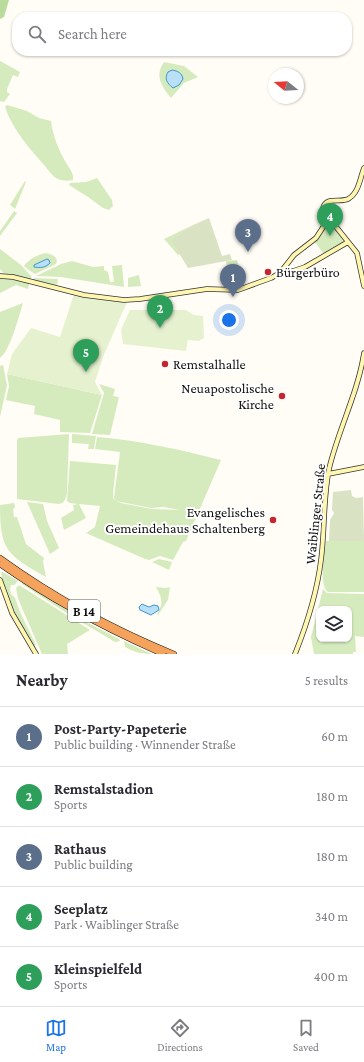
<!DOCTYPE html>
<html lang="en">
<head>
<meta charset="utf-8">
<style>
  body { margin:0; font-family:"Crimson Pro",serif; background:#f7f7f7; color:#2b2b33 }
  .controls { position:absolute; right:12px; bottom:12px; display:grid; overflow:hidden; border-radius:8px; box-shadow:0 1px 3px #0004 }
  .controls button { width:36px; height:36px; display:grid; place-items:center; padding:0; border:0; border-bottom:1px solid #e1e1e2; background:#fff; color:#2b2b33; font:20px sans-serif }
  .compass { position:absolute; left:268px; top:68px; width:36px; height:36px; border-radius:50%; background:#fff; box-shadow:0 1px 3px #0004; rotate:288deg }
  .you { position:absolute; left:229px; top:320px; width:14px; height:14px; margin:-10px; border:3px solid #fff; border-radius:50%; background:#1a73e8; box-shadow:0 0 0 6px #1a73e833 }
  .badge { display:grid; place-items:center; width:26px; height:26px; border-radius:50%; background:#1a73e8; color:#fff; font-size:13px; font-weight:700 }
  .pin { position:absolute; translate:-50% -33px; filter:drop-shadow(0 1px 2px #0008) }
  .pin::after { content:''; position:absolute; top:21px; width:14px; height:12px; background:inherit; clip-path:polygon(0 0,100% 0,50% 100%) }
  .list { margin:0; padding:0; list-style:none }
  h2 { display:flex; justify-content:space-between; align-items:center; height:52px; margin:0; padding:0 16px; font-size:17px }
  h2 small { font-size:13px; font-weight:400; color:#7c7c81 }
  .list li { display:grid; grid-template-columns:26px 1fr auto; gap:12px; align-items:center; box-sizing:border-box; height:60px; padding:0 16px; border-top:1px solid #e1e1e2 }
  .list b { display:block; font-size:15px; white-space:nowrap }
  .list p { margin:0; font-size:13px; white-space:nowrap; color:#7c7c81 }
  .list em { font-size:13px; font-style:normal; color:#7c7c81 }
  .icon { flex:none; width:22px; height:22px; fill:none; stroke:currentColor; stroke-width:2; stroke-linecap:round; stroke-linejoin:round }
  .map { position:relative; flex:none; width:364px; height:654px; overflow:hidden }
  .search { position:absolute; background:#fff; box-shadow:0 1px 3px #0004; left:12px; right:12px; top:12px; height:44px; display:flex; align-items:center; gap:10px; box-sizing:border-box; padding:0 14px; border-radius:16px; color:#7c7c81; font-size:15px }
  .sheet { height:352px; background:#fff }
  nav { display:flex; justify-content:space-around; align-items:center; box-sizing:border-box; height:56px; border-top:1px solid #e1e1e2; background:#fff; font-size:11px; color:#7c7c81 }
  nav a { display:grid; justify-items:center; gap:2px }
  nav .on { color:#1a73e8 }
  .map>svg:first-child { display:block }
  .green { fill:#d5ebbd; fill-rule:evenodd }
  .forest { fill:#b9dc9c }
  .cemetery { fill:#d9e3c4 }
  .pitch { fill:#e6f2cf }
  .water { fill:#b9e0f7; stroke:#3f96cf }
  .lines { fill:none; stroke-linecap:round; stroke-linejoin:round }
  .secondary-casing { stroke:#333; stroke-width:5.5 }
  .highway-casing { stroke:#222; stroke-width:6 }
  .secondary { stroke:#fff6b0; stroke-width:4 }
  .highway { stroke:#f5a25d; stroke-width:5 }
  .poi-dot { fill:#c4262e; stroke:#fff; stroke-width:1.5 }
  .labels { text-anchor:middle; dominant-baseline:central; stroke-width:4; stroke-linejoin:round; paint-order:stroke }
  .shield { fill:#fff; stroke:#585858; stroke-width:1 }
  .shield-label { font-size:13px; font-weight:bold; fill:#111 }
  .poi-label { font-size:14px; fill:#111; stroke:#fff; text-anchor:start }
  .street-label { font-size:14px; fill:#111; stroke:#fff }
</style>
</head>
<body>
<div class="map">
<svg width="364" height="654" viewBox="0 0 364 654">
  <rect width="100%" height="100%" fill="#fffdf5"/>
  <path class="green" d="M0,61L20,72L18,77L13,75L7,89V92L10,94L4,102L0,101Z
    M164,62L184,66L198,77L184,83L171,98C162,87 154,76 164,62Z
    M7,105L27,111L39,118L51,121C53,137 59,151 68,166C71,170 74,175 73,180C69,181 62,181 58,179C53,177 48,170 45,166C30,149 12,129 5,107Z
    M97,178L112,200L113,206L109,210L103,208L88,197L69,185L70,183L86,182Z
    M25,181L26,182L15,209L10,205Z
    M14,211L17,213L0,236V231Z
    M329,222H330L344,241L342,244L324,254L315,242Z
    M193,225L172,240L180,254L178,255L164,239Z
    M0,249L21,265L31,276V279L3,273L0,269Z
    M45,253C50,254 55,255 57,260L56,264L35,274L30,271L24,266C29,259 37,255 45,253Z
    M237,260L239,267L236,268V275H227L226,261Z
    M72,261L93,267L104,266V270L108,272L110,282H114L112,266L122,265L124,287L61,277L36,276L61,264Z
    M139,275L141,286L128,287V278Z
    M0,277L29,283V285L28,289L16,285L0,293Z
    M34,278L58,279L57,285L34,280Z
    M23,303C19,316 10,351 0,358V312Z
    M3,365L7,385L0,417V366Z
    M7,374L102,395L90,433L60,432V420L34,414L35,406L6,400L9,386Z
    M99,384L115,389L113,396L119,397L110,435L92,434L104,393Z
    M69,434L67,494C65,499 65,503 59,504L17,499V441L18,438Z
    M72,434L96,436L94,449H88L89,444L72,443Z
    M97,437C139,440 180,450 221,460L186,541L183,542L173,560L160,556L149,560L145,559L86,533L95,527L100,506L79,504L86,518L64,530L61,518L74,510L73,505L78,504L70,503L67,501L70,461L116,465L113,494V498L116,501L114,498L120,452L95,449ZM116,501L151,508L164,507L179,510L152,509L121,503Z
    M27,502L43,504L47,521L59,548L50,554Z
    M14,503L15,507L13,509L14,517H17L26,544L44,558L43,562L46,577C8,555 0,552 0,505Z
    M326,541H364V592H328C318,584 325,552 326,541Z
    M159,559L172,562L169,570L152,562Z
    M1,572H3L18,581L14,585H11L10,589L11,594L15,598L20,612L36,645L34,646C21,623 4,599 1,572Z
    M22,582L88,623L119,639L120,641L115,642L68,614L22,584Z
    M19,585L90,630L67,644L68,654H42L22,608L18,598L16,588Z
    M156,587L165,588L170,587L168,600L158,615L157,614C164,603 162,598 156,587Z
    M323,589L327,593L364,594V637L355,636L356,652H353V654H314L311,637ZM319,609H349V639H319Z
    M124,641L128,643L152,654C142,654 134,652 125,647Z"/>
  <path class="forest" d="M0,0H9L4,17L0,19Z"/>
  <path class="cemetery" d="M209,218L222,256L230,254L232,260L188,268L171,240L193,225Z
    M351,490L352,496L356,498L363,497L364,541H329L330,520L334,513L332,510L333,492Z"/>
  <path class="pitch" d="M74,294L127,302L103,357L95,382L102,395L7,374L12,354L31,328L60,337Z
    M130,310H186L194,315L203,316L204,338L199,341L188,340L186,351L123,344L121,330Z"/>
  <path class="water" d="M172,70C178,71 182,73 183,79L179,85L173,88C167,83 164,79 168,72Z
    M47,259L49,260L50,263C45,268 40,268 34,267V265Z
    M142,604L149,607L154,605L158,606L159,610L151,615L140,610L139,607Z"/>
  <g class="lines">
    <defs>
      <path id="secondary" d="M364,168C360,178 359,193 348,199C340,203 326,196 323,208L329,218L357,253L364,286
        M280,273L293,271L305,267L348,242
        M0,276L13,277L84,295L124,300L140,299L207,289L238,290L271,278L280,273L294,255L316,238L329,218
        M328,474L364,467
        M0,580L12,613L36,654
        M295,654C307,624 317,593 321,560C325,530 323,499 329,469C338,430 358,393 364,353"/>
      <path id="highway" d="M0,558C54,597 113,629 174,654
        M0,564C51,600 106,629 163,654"/>
    </defs>
    <use href="#secondary" class="secondary-casing"/>
    <use href="#highway" class="highway-casing"/>
    <use href="#secondary" class="secondary"/>
    <use href="#highway" class="highway"/>
  </g>
  <g class="poi-dot">
    <circle cx="268" cy="272" r="4"/>
    <circle cx="165" cy="364" r="4"/>
    <circle cx="282" cy="396" r="4"/>
    <circle cx="273" cy="520" r="4"/>
  </g>
  <g class="labels">
    <rect class="shield" x="68" y="600" width="32" height="22" rx="3"/>
    <g class="shield-label">
      <text x="84" y="611">B 14</text>
    </g>
    <g class="poi-label">
      <text x="276" y="272">Bürgerbüro</text>
      <text x="173" y="364">Remstalhalle</text>
      <text x="274" y="388" text-anchor="end">Neuapostolische<tspan x="274" dy="16">Kirche</tspan></text>
      <text x="265" y="512" text-anchor="end">Evangelisches<tspan x="265" dy="16">Gemeindehaus Schaltenberg</tspan></text>
    </g>
    <g class="street-label">
      <text transform="translate(315 514) rotate(-84)">Waiblinger Straße</text>
    </g>
  </g>
</svg>
<div class="controls">
<button><svg class="icon" aria-label="layers" viewBox="0 0 24 24"><path d="M12 4l9 5-9 5-9-5zM3 14l9 5 9-5"/></svg></button>
</div>
<svg class="compass" viewBox="-18 -18 36 36"><path d="M0-13l5 13h-10z" fill="#e53935"/><path d="M0 13l5-13h-10z" fill="#7c7c81"/></svg>
<div class="you"></div>
<div class="pin badge" style="left:233px;top:297px;background:#5c6f8a">1</div>
<div class="pin badge" style="left:160px;top:328px;background:#2e9e5b">2</div>
<div class="pin badge" style="left:248px;top:252px;background:#5c6f8a">3</div>
<div class="pin badge" style="left:330px;top:236px;background:#2e9e5b">4</div>
<div class="pin badge" style="left:86px;top:372px;background:#2e9e5b">5</div>
<div class="search"><svg class="icon" aria-label="search" viewBox="0 0 24 24"><circle cx="10" cy="10" r="6"/><path d="M15 15l6 6"/></svg>Search here</div>
</div>
<section class="sheet">
<h2>Nearby<small>5 results</small></h2>
<ul class="list">
<li><span class="badge" style="background:#5c6f8a">1</span><div><b>Post-Party-Papeterie</b><p>Public building · Winnender Straße</p></div><em>60 m</em></li>
<li><span class="badge" style="background:#2e9e5b">2</span><div><b>Remstalstadion</b><p>Sports</p></div><em>180 m</em></li>
<li><span class="badge" style="background:#5c6f8a">3</span><div><b>Rathaus</b><p>Public building</p></div><em>180 m</em></li>
<li><span class="badge" style="background:#2e9e5b">4</span><div><b>Seeplatz</b><p>Park · Waiblinger Straße</p></div><em>340 m</em></li>
<li><span class="badge" style="background:#2e9e5b">5</span><div><b>Kleinspielfeld</b><p>Sports</p></div><em>400 m</em></li>
</ul>
</section>
<nav>
<a class="on"><svg class="icon" aria-label="map" viewBox="0 0 24 24"><path d="M3 6l6-2 6 2 6-2v14l-6 2-6-2-6 2zM9 4v14M15 6v14"/></svg>Map</a>
<a><svg class="icon" aria-label="directions" viewBox="0 0 24 24"><path d="M12 3l9 9-9 9-9-9zM9 14v-3h6M13 9l2 2-2 2"/></svg>Directions</a>
<a><svg class="icon" aria-label="saved" viewBox="0 0 24 24"><path d="M7 4h10v16l-5-4-5 4z"/></svg>Saved</a>
</nav>
</body>
</html>
